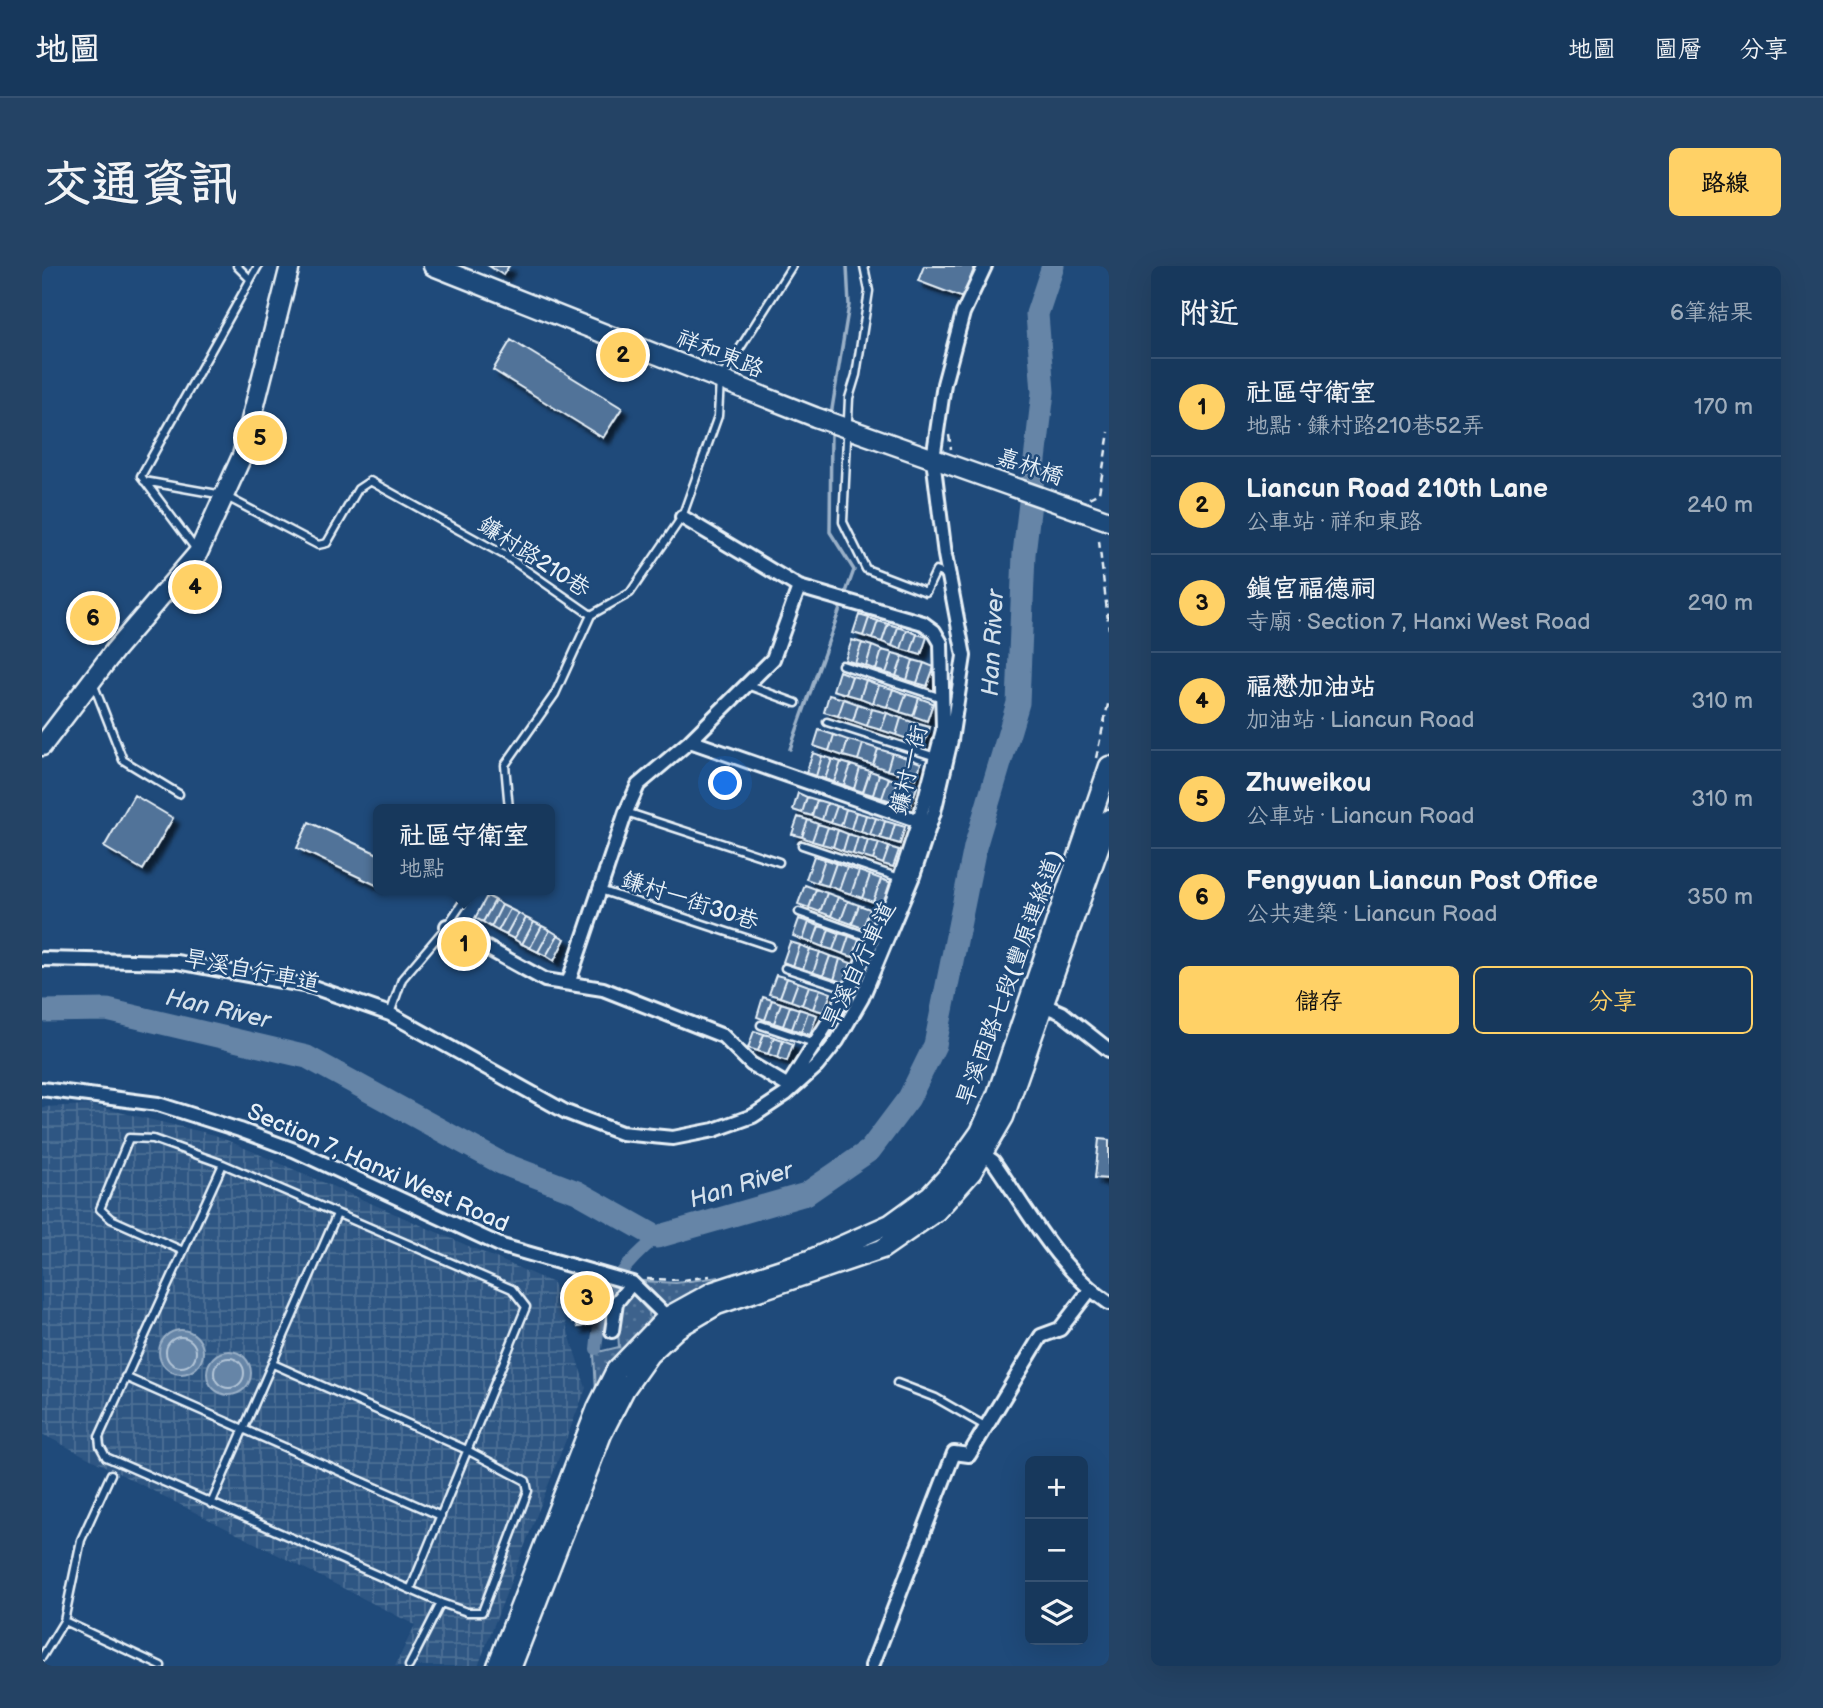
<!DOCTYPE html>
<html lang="zh-TW">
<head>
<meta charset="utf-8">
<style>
  body { margin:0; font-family:"Balsamiq Sans","LXGW WenKai TC",sans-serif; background:#244365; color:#f1f3f6 }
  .controls { position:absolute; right:21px; bottom:21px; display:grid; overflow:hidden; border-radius:10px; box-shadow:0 7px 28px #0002 }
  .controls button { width:63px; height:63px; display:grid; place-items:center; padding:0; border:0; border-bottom:2px solid #365272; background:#17385c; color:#f1f3f6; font:35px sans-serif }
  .you { position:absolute; left:684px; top:518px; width:24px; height:24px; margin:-18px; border:5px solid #fff; border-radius:50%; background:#1a73e8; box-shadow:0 0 0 10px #1a73e833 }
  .badge { display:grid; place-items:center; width:46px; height:46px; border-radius:50%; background:#ffd166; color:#111; font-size:23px; font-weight:700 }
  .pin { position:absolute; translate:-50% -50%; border:4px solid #fff; box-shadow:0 2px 7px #0006 }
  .popup { position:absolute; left:331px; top:538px; width:182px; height:91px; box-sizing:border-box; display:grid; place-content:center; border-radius:10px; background:#17385c; filter:drop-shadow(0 2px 5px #0005); font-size:23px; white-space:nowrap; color:#9eacbb }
  .popup b { font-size:26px; color:#f1f3f6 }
  .popup::after { content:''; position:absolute; left:50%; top:100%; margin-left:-14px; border:14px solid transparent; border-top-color:#17385c }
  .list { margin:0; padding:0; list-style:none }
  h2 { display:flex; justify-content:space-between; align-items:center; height:91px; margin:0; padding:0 28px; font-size:30px }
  h2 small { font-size:23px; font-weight:400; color:#9eacbb }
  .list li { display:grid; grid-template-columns:46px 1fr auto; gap:21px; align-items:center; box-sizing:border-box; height:98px; padding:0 28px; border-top:2px solid #365272 }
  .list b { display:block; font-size:26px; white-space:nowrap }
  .list p { margin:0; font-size:23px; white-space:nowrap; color:#9eacbb }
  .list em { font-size:23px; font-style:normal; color:#9eacbb }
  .actions { display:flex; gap:14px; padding:21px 28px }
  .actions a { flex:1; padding:16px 0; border:2px solid #ffd166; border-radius:10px; text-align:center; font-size:24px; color:#ffd166 }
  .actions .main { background:#ffd166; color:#111 }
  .icon { flex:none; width:38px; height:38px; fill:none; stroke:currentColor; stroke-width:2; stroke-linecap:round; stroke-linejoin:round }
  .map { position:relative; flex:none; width:1067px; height:1400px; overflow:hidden; border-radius:10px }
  header { display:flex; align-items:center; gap:42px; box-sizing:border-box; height:98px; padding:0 35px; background:#17385c; border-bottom:2px solid #365272 }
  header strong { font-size:33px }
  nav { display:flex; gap:38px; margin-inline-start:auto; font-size:24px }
  .intro { display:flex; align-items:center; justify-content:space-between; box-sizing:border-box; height:168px; padding:0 42px }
  h1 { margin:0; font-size:49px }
  .button { padding:18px 32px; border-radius:10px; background:#ffd166; color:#111; font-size:24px; font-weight:700 }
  main { display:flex; gap:42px; padding:0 42px }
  aside { flex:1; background:#17385c; border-radius:10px; box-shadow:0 7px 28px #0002 }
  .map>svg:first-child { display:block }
  .industrial { fill:url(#industrial-grid) }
  .grass { fill:url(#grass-dots); stroke:#92aac2; stroke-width:2 }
  .water { fill:#6685a7; stroke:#9ab0c7; stroke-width:2 }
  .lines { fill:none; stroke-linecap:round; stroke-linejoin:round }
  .shore { stroke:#b4c6d8; stroke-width:2 }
  .stream { stroke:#9ab0c7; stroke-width:3.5 }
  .canal { stroke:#6685a7; stroke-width:12 }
  .river { stroke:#6685a7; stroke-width:23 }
  .building { fill:#517399; stroke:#e8f1f8; stroke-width:2; filter:url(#shadow) }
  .lane-casing { stroke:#e8f1f8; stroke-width:11 }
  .street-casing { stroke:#e8f1f8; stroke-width:18 }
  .secondary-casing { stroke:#e8f1f8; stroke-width:23 }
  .path { stroke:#e8f1f8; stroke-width:2.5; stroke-dasharray:7 5; stroke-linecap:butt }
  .lane { stroke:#1f4a7a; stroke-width:6 }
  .street { stroke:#1f4a7a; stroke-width:12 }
  .secondary { stroke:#1f4a7a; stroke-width:18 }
  .labels { text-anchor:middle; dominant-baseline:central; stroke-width:5; stroke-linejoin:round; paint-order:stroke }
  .street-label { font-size:23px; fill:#e8f1f8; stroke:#1f4a7a }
  .water-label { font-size:24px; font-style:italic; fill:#d4e1ec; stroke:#1f4a7a }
</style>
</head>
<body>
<header>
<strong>地圖</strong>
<nav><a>地圖</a><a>圖層</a><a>分享</a></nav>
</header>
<div class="intro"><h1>交通資訊</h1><a class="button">路線</a></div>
<main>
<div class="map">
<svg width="1067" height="1400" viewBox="0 0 1067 1400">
  <defs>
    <pattern id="industrial-grid" width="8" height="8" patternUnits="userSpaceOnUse" patternTransform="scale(1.75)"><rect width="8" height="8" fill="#2e5683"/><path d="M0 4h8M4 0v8" fill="none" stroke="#4c6f95"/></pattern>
    <pattern id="grass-dots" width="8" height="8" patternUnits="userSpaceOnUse" patternTransform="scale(1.75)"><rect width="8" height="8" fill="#3c628c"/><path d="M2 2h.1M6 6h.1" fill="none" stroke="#58799d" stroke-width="1.8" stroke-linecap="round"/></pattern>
    <filter id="shadow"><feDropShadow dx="6" dy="6" stdDeviation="2" flood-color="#0009"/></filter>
  </defs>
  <rect width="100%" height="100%" fill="#1f4a7a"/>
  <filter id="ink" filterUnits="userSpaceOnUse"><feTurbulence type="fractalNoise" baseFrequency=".0143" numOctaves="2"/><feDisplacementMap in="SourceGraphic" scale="14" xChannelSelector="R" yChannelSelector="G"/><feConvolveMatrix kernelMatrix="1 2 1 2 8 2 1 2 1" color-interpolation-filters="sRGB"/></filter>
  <g filter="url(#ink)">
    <path class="industrial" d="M48,839L173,869L511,1017L544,1122L436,1400H353L373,1359L0,1168V841Z"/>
    <path class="grass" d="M677,1011L626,1041L600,1015L634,1017Z
      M589,1026L607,1046L608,1056L585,1079L554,1126L552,1087L577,1081L575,1051Z"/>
    <path class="water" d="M117 1086a22 22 0 1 1 44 0a22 22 0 1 1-44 0Z
      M165 1107a22 22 0 1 1 44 0a22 22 0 1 1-44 0Z"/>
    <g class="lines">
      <path class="shore" d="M124 1086a15 15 0 1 1 30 0a15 15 0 1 1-30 0Z
        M172 1107a15 15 0 1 1 30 0a15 15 0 1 1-30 0Z"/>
      <path class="stream" d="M789,149L807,39L805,0
        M789,164L788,266L812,304L803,329
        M748,483L800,337"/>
      <path class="canal" d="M554,1083C559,1029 573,1006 615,971"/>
      <path class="river" d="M0,745L65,744L265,791L459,897L535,926L615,971L764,928L828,884L867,832L893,779L933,581L976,437L982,288L1001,126L995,48L1011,0"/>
    </g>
    <path class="building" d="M447,0H467L461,9Z
      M882,0H933L921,32L876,15Z
      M469,74L580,142L561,172L451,104Z
      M817,349L827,352L821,370L811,367Z
      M827,352L836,355L830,373L821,370Z
      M836,355L846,358L840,376L830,373Z
      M846,358L856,361L850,380L840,376Z
      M856,361L865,364L859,383L850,380Z
      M865,364L875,368L869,386L859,383Z
      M875,368L885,371L879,389L869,386Z
      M810,374L820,377L813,397L803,394Z
      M820,377L830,380L824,400L813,397Z
      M830,380L840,384L834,404L824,400Z
      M840,384L851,387L844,407L834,404Z
      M851,387L861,390L854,410L844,407Z
      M861,390L871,394L865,414L854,410Z
      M871,394L882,397L875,417L865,414Z
      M882,397L892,401L885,420L875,417Z
      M797,405L810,410L804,428L791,424Z
      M810,410L824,414L818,432L804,428Z
      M824,414L837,419L831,437L818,432Z
      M837,419L851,423L845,441L831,437Z
      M851,423L864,428L858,446L845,441Z
      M864,428L877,432L871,450L858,446Z
      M787,429L802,433L796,450L782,446Z
      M877,432L891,437L885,455L871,450Z
      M802,433L816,438L811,455L796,450Z
      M816,438L830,443L825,460L811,455Z
      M830,443L845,447L839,464L825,460Z
      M845,447L859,452L854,469L839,464Z
      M859,452L873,457L868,474L854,469Z
      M873,457L888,461L882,478L868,474Z
      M777,464L792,469L787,485L772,480Z
      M792,469L806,474L801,490L787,485Z
      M806,474L821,478L816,494L801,490Z
      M821,478L836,483L831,499L816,494Z
      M836,483L850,487L845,504L831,499Z
      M771,487L780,490L774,510L764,507Z
      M850,487L865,492L860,508L845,504Z
      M780,490L790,493L783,513L774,510Z
      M865,492L879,497L874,513L860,508Z
      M790,493L799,496L792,516L783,513Z
      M799,496L809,499L802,519L792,516Z
      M809,499L818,502L812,523L802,519Z
      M818,502L828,505L821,526L812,523Z
      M828,505L837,508L831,529L821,526Z
      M837,508L847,512L840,532L831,529Z
      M847,512L856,515L849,535L840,532Z
      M856,515L866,518L859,538L849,535Z
      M866,518L875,521L868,541L859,538Z
      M756,527L765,531L760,547L751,544Z
      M92,529L131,552L101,604L62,581Z
      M765,531L775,534L770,550L760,547Z
      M775,534L785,537L780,554L770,550Z
      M785,537L795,540L789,557L780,554Z
      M795,540L804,543L799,560L789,557Z
      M804,543L814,546L809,563L799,560Z
      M814,546L824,549L819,566L809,563Z
      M824,549L834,552L828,569L819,566Z
      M756,551L766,554L760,571L750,568Z
      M834,552L843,555L838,572L828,569Z
      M766,554L776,558L770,575L760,571Z
      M843,555L853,558L848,575L838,572Z
      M267,556L336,588V620L255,582Z
      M776,558L786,561L780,578L770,575Z
      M853,558L863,561L858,578L848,575Z
      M786,561L796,564L791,581L780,578Z
      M796,564L806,568L801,585L791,581Z
      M806,568L816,571L811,588L801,585Z
      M816,571L826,574L821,591L811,588Z
      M826,574L837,577L831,594L821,591Z
      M837,577L847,581L841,598L831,594Z
      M847,581L857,584L851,601L841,598Z
      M772,590L783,593L775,617L764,613Z
      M783,593L794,597L786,620L775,617Z
      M794,597L805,601L797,624L786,620Z
      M805,601L817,605L809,628L797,624Z
      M817,605L828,609L820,632L809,628Z
      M828,609L839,613L831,636L820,632Z
      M839,613L850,617L842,640L831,636Z
      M763,619L774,623L767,642L756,638Z
      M774,623L785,627L778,646L767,642Z
      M785,627L796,631L789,650L778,646Z
      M445,630L453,634L441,656L433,652Z
      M796,631L806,635L799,654L789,650Z
      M453,634L460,639L449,661L441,656Z
      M806,635L817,639L810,658L799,654Z
      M460,639L468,643L456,665L449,661Z
      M817,639L828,643L821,662L810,658Z
      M468,643L476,647L464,669L456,665Z
      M828,643L839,647L832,666L821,662Z
      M476,647L484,652L472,673L464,669Z
      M484,652L492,656L480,678L472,673Z
      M757,653L767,656L761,674L751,670Z
      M492,656L500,660L488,682L480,678Z
      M767,656L777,660L771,677L761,674Z
      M500,660L508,664L496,686L488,682Z
      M777,660L787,663L781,681L771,677Z
      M787,663L797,667L791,684L781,681Z
      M508,664L516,669L504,690L496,686Z
      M797,667L807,670L801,688L791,684Z
      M516,669L523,673L512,695L504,690Z
      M807,670L817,674L811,691L801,688Z
      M748,676L758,679L751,700L741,696Z
      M758,679L768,683L761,703L751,700Z
      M768,683L778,686L771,707L761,703Z
      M778,686L788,690L781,710L771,707Z
      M788,690L798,693L792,714L781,710Z
      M798,693L809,697L802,717L792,714Z
      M734,709L745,712L738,731L727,728Z
      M745,712L756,716L749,735L738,731Z
      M756,716L767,720L760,739L749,735Z
      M767,720L778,723L771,743L760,739Z
      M778,723L789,727L782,746L771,743Z
      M721,731L730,734L723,754L715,751Z
      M730,734L739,737L732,757L723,754Z
      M739,737L748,740L741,760L732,757Z
      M748,740L757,743L750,763L741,760Z
      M757,743L766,746L759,766L750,763Z
      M766,746L775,749L768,769L759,766Z
      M712,765L722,768L716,785L706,782Z
      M722,768L732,771L726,788L716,785Z
      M732,771L741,774L736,792L726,788Z
      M741,774L751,778L745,795L736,792Z
      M1057,873L1067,874V913L1053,912Z
      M538,1010L558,1016L553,1029L565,1035L562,1042L552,1037L550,1058L536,1061L534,1056H531V1023H535Z"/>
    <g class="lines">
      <defs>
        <path id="lane" d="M195,0L207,12
          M822,0L827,25L814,109L807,132L801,256L824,303L884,326L894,305L905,309
          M102,215L181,229L276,279L285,277L316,223L328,215L464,290L549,349
          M155,285L99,210L216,0
          M549,349L588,327L640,251L676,150L678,114L750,0
          M800,399L900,432
          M51,417L81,494L137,528
          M705,419L754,437
          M785,456L894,491
          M467,543L463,499L513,428L549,349
          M584,546L737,596
          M760,579L858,612
          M558,624L728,680
          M757,646L832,673
          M743,702L807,723
          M348,748L360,713L405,660L429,624
          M719,759L772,777
          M181,898L57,1171L58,1180L64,1191L399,1337L425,1346H440L486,1225L484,1215L425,1184L231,1098
          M139,984L69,953L58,943L87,872L111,873L181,898L470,1023L484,1041L369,1322
          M83,1111L399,1250
          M855,1117L894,1132L943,1160
          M169,1238L295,948
          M22,1355L119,1400
          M0,1391L22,1355L39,1274L69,1208
          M367,1400L399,1337"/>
        <path id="street" d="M648,475L877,555
          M405,660L503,714L561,723L681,770L709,798L746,820L807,723L851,633L877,555L901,464L899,377L892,365L881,357L757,321L640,251
          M0,693L135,696L271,721L348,748L524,846L579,867L631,872L672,864L711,850L744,828L775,800L795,775L820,732L871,610L892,546L909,474L922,390L903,289L891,193L902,118L921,47L943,0
          M527,715L584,546L596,519L648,475L731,393L757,321
          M1002,739L1020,747L1067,784
          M0,823L116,838L198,864L252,884L460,980L590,1017L631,1057
          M942,889L951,895C986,945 1015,1002 1067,1037
          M570,1065L574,1037L590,1017
          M830,1400L912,1187L927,1189L999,1070L1018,1063L1048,1024"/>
        <path id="secondary" d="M391,0L773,151L1067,255
          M0,480L73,384L156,287L200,190L248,0
          M455,1400L555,1142L574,1104L625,1051L672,1025L767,994L848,958L888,929L911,904L938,866L955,828L1067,500
          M470,1400L560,1168L583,1123L607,1089L636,1062L675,1039L840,983L895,945L930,906L962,851L1067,553"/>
      </defs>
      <use href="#lane" class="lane-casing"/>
      <use href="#street" class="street-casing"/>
      <use href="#secondary" class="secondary-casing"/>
      <path class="path" d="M907,169L909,183
        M1047,232L1057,227L1067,166
        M1057,275L1067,363
        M1054,492L1067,434
        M605,1013L642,1014L668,1010"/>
      <use href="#lane" class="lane"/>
      <use href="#street" class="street"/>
      <use href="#secondary" class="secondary"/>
    </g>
  </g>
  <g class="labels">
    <g class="street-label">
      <text transform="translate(678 88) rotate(22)">祥和東路</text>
      <text transform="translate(988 201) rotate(19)">嘉林橋</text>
      <text transform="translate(492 291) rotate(33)">鐮村路210巷</text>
      <text transform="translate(867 504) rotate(-76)">鐮村一街</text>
      <text transform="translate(648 635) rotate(18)">鎌村一街30巷</text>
      <text transform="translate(817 699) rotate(-64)">旱溪自行車道</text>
      <text transform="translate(210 705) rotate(11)">旱溪自行車道</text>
      <text transform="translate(968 712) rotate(-70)">旱溪西路七段(豐原連絡道)</text>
      <text transform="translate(336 902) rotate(24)">Section 7, Hanxi West Road</text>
    </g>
    <g class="water-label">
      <text transform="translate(951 377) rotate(-87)">Han River</text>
      <text transform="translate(176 743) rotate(13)">Han River</text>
      <text transform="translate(699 919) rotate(-17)">Han River</text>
    </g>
  </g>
</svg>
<div class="controls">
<button>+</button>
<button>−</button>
<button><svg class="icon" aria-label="layers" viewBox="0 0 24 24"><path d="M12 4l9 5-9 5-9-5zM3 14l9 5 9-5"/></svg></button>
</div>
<div class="you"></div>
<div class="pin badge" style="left:422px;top:678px">1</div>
<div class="popup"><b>社區守衛室</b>地點</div>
<div class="pin badge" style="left:581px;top:89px">2</div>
<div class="pin badge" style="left:545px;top:1032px">3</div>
<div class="pin badge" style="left:153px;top:321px">4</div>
<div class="pin badge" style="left:218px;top:172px">5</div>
<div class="pin badge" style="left:51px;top:352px">6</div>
</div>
<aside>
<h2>附近<small>6筆結果</small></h2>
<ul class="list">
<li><span class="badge">1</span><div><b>社區守衛室</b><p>地點 · 鎌村路210巷52弄</p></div><em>170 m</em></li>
<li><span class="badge">2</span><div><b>Liancun Road 210th Lane</b><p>公車站 · 祥和東路</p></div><em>240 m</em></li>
<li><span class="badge">3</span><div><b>鎮宮福德祠</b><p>寺廟 · Section 7, Hanxi West Road</p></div><em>290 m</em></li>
<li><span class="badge">4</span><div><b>福懋加油站</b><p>加油站 · Liancun Road</p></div><em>310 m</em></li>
<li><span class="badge">5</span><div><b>Zhuweikou</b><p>公車站 · Liancun Road</p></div><em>310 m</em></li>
<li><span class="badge">6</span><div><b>Fengyuan Liancun Post Office</b><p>公共建築 · Liancun Road</p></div><em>350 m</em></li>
</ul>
<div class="actions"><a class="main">儲存</a><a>分享</a></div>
</aside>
</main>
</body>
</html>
